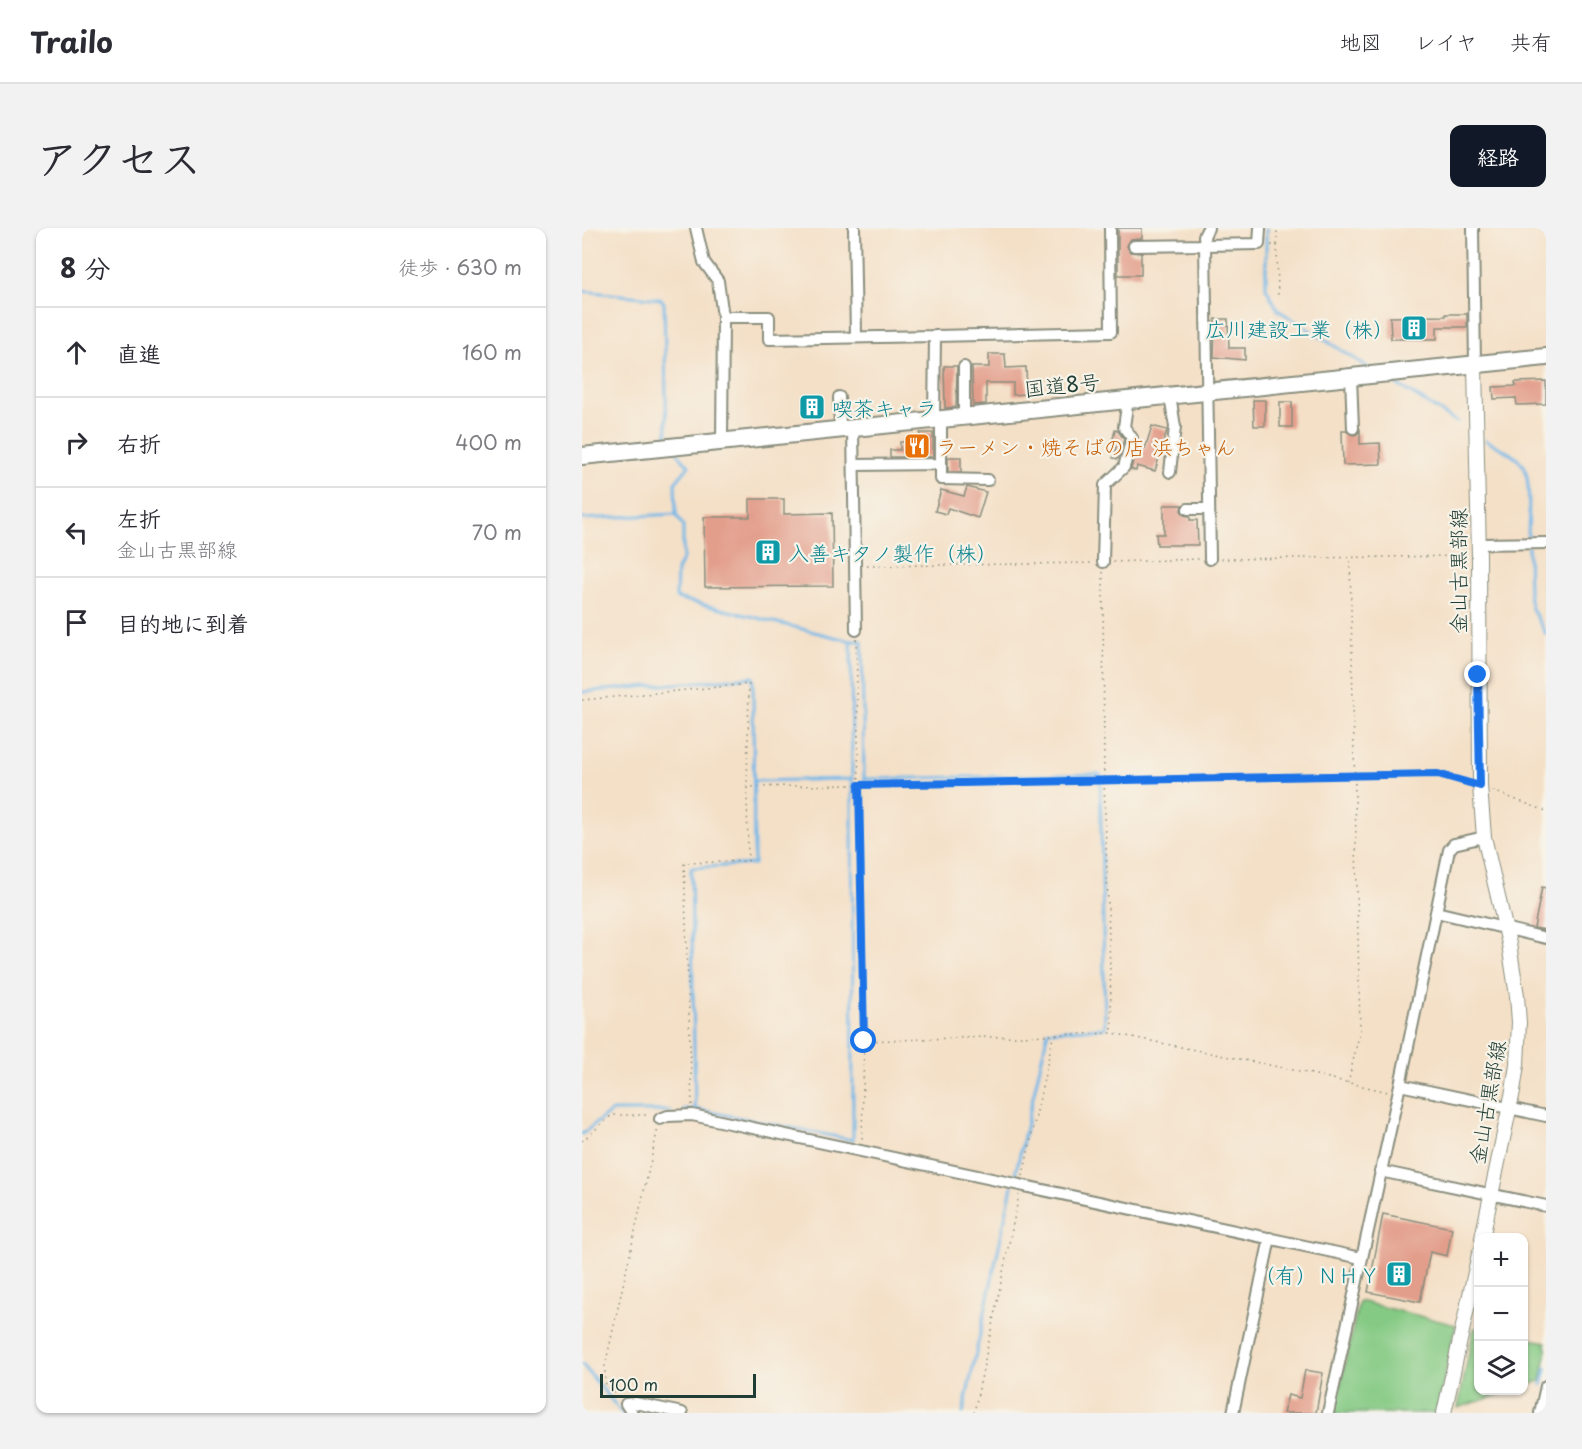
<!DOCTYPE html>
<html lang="ja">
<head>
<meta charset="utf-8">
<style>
  body { margin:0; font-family:"Playpen Sans","Klee One",sans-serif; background:#f2f2f3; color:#2b2b33 }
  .controls { position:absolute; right:18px; bottom:18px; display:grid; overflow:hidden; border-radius:12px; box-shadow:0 2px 4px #0004 }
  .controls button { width:54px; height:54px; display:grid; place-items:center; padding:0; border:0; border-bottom:2px solid #e1e1e2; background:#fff; color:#2b2b33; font:30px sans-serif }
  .scale { position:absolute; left:18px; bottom:15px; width:156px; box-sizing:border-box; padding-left:6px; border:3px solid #1f3d34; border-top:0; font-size:16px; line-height:21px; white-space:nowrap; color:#1f3d34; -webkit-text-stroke:4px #f7f3e8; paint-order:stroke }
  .stop { position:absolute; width:18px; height:18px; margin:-14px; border:4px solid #1a73e8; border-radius:50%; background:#fff }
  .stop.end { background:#1a73e8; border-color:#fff; box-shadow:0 2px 6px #0008 }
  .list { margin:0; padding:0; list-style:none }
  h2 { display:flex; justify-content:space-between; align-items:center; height:78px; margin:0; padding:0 24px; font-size:26px }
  h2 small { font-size:20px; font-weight:400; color:#7c7c81 }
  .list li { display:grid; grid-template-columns:39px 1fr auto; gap:18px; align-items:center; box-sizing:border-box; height:90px; padding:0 24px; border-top:2px solid #e1e1e2 }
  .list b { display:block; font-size:22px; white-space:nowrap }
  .list p { margin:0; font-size:20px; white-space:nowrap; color:#7c7c81 }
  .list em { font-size:20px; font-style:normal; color:#7c7c81 }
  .icon { flex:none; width:33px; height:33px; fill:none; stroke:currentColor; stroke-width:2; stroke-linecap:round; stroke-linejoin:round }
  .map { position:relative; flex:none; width:964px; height:1185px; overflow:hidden; border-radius:12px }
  header { display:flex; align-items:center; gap:36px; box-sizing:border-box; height:84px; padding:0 30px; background:#fff; border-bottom:2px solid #e1e1e2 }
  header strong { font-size:28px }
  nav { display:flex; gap:33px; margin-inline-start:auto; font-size:21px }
  .intro { display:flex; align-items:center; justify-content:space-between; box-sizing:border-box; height:144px; padding:0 36px }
  h1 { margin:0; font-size:42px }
  .button { padding:15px 27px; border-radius:12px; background:#111827; color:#fff; font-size:21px; font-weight:700 }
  main { display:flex; gap:36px; padding:0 36px }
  aside { flex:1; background:#fff; border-radius:12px; box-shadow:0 2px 4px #0004 }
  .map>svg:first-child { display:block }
  .green { fill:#85ca84; stroke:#52845c; stroke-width:1.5 }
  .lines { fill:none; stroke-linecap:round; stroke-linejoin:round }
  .stream { stroke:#71b7e8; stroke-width:3 }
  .building { fill:#e39e8b }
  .minor-casing { stroke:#8a8e7e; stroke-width:14 }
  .major-casing { stroke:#8a8e7e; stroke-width:16 }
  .highway-casing { stroke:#8a8e7e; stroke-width:20 }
  .path { stroke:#8a8e7e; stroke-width:1.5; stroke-dasharray:1.5 4.5; stroke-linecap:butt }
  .minor { stroke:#fff; stroke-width:10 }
  .major { stroke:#fff; stroke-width:14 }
  .highway { stroke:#fff; stroke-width:16 }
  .route { stroke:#1a73e8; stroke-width:8 }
  .labels { text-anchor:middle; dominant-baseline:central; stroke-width:4.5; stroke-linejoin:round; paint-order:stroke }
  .culture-label { font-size:21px; fill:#0d838f; stroke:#f7f3e8; text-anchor:end }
  .street-label { font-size:21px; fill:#1f3d34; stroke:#f7f3e8 }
  .food-label { font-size:21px; fill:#c56008; stroke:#f7f3e8; text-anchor:start }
</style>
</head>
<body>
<header>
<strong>Trailo</strong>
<nav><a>地図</a><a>レイヤ</a><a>共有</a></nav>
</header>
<div class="intro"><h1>アクセス</h1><a class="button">経路</a></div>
<main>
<aside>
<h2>8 分<small>徒歩 · 630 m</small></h2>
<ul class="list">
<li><svg class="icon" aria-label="ahead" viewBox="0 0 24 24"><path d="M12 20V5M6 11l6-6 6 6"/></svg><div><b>直進</b></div><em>160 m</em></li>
<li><svg class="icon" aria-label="right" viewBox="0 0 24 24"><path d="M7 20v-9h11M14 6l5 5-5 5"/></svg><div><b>右折</b></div><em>400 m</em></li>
<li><svg class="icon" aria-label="left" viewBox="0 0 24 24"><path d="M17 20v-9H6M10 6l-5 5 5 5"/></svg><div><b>左折</b><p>金山古黒部線</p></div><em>70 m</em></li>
<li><svg class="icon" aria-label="arrive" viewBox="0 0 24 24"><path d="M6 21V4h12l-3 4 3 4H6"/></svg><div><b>目的地に到着</b></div></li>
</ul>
</aside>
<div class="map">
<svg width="964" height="1185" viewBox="0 0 964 1185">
  <rect width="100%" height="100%" fill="#f7f3e8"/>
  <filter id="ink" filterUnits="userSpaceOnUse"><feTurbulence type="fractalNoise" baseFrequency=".0167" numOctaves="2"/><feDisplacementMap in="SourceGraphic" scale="12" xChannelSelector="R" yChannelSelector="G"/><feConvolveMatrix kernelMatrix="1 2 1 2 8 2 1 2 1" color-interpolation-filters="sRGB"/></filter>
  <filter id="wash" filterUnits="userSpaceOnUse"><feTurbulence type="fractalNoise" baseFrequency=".008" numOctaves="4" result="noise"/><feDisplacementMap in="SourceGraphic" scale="24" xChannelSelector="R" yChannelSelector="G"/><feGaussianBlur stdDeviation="1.35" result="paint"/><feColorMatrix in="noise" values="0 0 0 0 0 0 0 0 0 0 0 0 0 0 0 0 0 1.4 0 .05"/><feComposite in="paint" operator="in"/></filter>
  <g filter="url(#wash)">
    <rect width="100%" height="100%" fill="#f4e0c7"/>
    <path class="green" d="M777,1073L874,1097L855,1185H752Z
      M892,1100L896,1101L897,1162L929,1163L876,1180Z
      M942,1110L964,1114V1127L959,1153L942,1158Z"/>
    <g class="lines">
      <path class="stream" d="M684,0V60L696,82L787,140
        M0,63L79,71L82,75L85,212
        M808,152L875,194
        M904,212C916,219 931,225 940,236C950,249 946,294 946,312
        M95,224L107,238L93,255L94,286L101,298V330L95,342L94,370L269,413H280L282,551L518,546L523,800L466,803L432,952
        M0,291L94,286
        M946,319L947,368L950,381L964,406
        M0,464L171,449L172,636L109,640L113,881
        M171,553L270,551L269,413
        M102,882L113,881L271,912L270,551
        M0,906L30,883H89
        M0,1136L40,1185
        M960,1157L964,1140
        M381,1185L430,958"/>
    </g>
    <g id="blocks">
      <path class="building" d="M536,0H560V10L549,11L545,18L548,24L559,25V47H536Z
        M864,86H885V99H855V111H809L808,89L864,88Z
        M633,91H646L647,120H663V132L632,129Z
        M407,126H423L424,140L444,139L445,166L431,167V155H404V176L391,177L390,139H407Z
        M362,138H375L374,179L363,180Z
        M964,153V176L935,177L934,170L912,171L911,159L934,158L933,154Z
        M235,168L237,182L223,183L222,170Z
        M671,172H683V198H672Z
        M698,174H710V199H698Z
        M570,198L585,202L573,243L555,238L554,243L549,241L555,218L563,221Z
        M533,202L536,203L542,211L536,231L531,230L534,219H529Z
        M778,202V216L798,215L799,236L761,237L760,203H764L771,207L775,206Z
        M338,205H351V229H308V222H318V214H338Z
        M366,229H379V244H366Z
        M385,259L404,264L396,290L366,280L364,286L353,283L359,262L382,268Z
        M168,271H202V286L250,285L251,358L123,359L122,289H168Z
        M582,277H600L599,282L602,287L608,288V292H615L616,317H575L574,306H582Z
        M960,659L964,660V702L952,700Z
        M801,986L870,1000L865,1028L848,1024L838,1074L786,1064Z
        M723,1142L741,1145L734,1185H701L706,1167L718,1170Z"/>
    </g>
  </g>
  <g filter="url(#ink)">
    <use href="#blocks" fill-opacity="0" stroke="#8a8e7e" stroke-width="1.5"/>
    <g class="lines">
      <defs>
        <path id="minor" d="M114,0L122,34L136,53L141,89L140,213
          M272,0L274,108
          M891,0L893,137
          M552,18L623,17L622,8L626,0
          M141,89H187V111L353,108L352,191
          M353,108L529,104L528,0
          M769,149L771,200
          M257,169L258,201
          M382,188V139
          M271,200L274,402
          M359,236V251L406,252
          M272,237L359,236V191
          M588,244L593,199L588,167
          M606,281H627
          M897,316L964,315
          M628,331L623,17L677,16L678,0
          M521,334L523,257L542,239L550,210L542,199L546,171
          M854,684L964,710
          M818,857L964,888
          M78,891L86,888L110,887L779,1030
          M798,943L964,978
          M50,1185L44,1176L53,1175L100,1185
          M651,1185L688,1010
          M746,1185L818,857L867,622L872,616L902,609
          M958,1185L964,1158"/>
        <path id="major" d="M893,137L897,328L898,558L902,609L927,716L935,768L937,794L935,837L931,863L900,1010
          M862,1185L897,1026"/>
        <path id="highway" d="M0,228L964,129"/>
      </defs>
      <use href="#minor" class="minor-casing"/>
      <use href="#major" class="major-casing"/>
      <use href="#highway" class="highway-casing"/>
      <path class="path" d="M689,17H695V0
        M695,17L696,71
        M639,331L883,328
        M531,334L617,331
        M285,338L512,335
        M521,344L522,552L856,546L884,554
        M274,411L282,813L280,913
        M0,472L167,456L165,559L522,552L530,805
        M911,563L964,583
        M282,813L530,805L721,844L806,864
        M766,855L778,803L768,331
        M110,877L102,635L166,633L165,560
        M0,913L30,887H67
        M441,948L471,809
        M37,1169L23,1155V1138L76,900
        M392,1185L437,967"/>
      <use href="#minor" class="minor"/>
      <use href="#major" class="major"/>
      <use href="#highway" class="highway"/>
    </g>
  </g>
  <g class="lines" filter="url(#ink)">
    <path class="route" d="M282,813L277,557L856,546L898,558L896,447"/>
  </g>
  <defs>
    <symbol id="building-square" viewBox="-11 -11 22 22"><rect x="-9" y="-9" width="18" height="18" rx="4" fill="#0f9aa8" stroke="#f7f3e8"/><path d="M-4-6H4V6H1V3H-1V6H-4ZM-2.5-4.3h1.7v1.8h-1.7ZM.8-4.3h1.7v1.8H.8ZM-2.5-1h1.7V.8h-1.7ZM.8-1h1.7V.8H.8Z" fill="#fff"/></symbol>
    <symbol id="restaurant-square" viewBox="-11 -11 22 22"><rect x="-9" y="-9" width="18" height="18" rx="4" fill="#e8710a" stroke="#f7f3e8"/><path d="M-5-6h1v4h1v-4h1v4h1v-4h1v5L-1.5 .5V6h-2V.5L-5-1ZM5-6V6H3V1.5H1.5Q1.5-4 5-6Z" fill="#fff"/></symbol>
  </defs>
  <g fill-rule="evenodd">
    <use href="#building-square" x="817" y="85" width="30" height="30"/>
    <use href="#building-square" x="215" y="164" width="30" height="30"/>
    <use href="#restaurant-square" x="320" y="203" width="30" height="30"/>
    <use href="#building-square" x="171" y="309" width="30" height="30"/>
    <use href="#building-square" x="802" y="1031" width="30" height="30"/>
  </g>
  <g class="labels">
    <g class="culture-label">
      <text x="812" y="100">広川建設工業（株）</text>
      <text x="250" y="179" text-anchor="start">喫茶キャラ</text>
      <text x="206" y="324" text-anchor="start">入善キタノ製作（株）</text>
      <text x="798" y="1046">（有）ＮＨＹ</text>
    </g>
    <g class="street-label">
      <text transform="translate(480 156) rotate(-6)">国道8号</text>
      <text transform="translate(875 343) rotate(-90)">金山古黒部線</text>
      <text transform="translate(904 874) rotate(-80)">金山古黒部線</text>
    </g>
    <g class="food-label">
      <text x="354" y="218">ラーメン・焼そばの店 浜ちゃん</text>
    </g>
  </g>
</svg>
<div class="controls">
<button>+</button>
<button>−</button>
<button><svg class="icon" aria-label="layers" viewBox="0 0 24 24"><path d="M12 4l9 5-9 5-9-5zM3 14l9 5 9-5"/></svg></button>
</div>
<div class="scale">100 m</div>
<div class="stop" style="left:282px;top:813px"></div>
<div class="stop end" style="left:896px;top:447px"></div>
</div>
</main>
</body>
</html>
